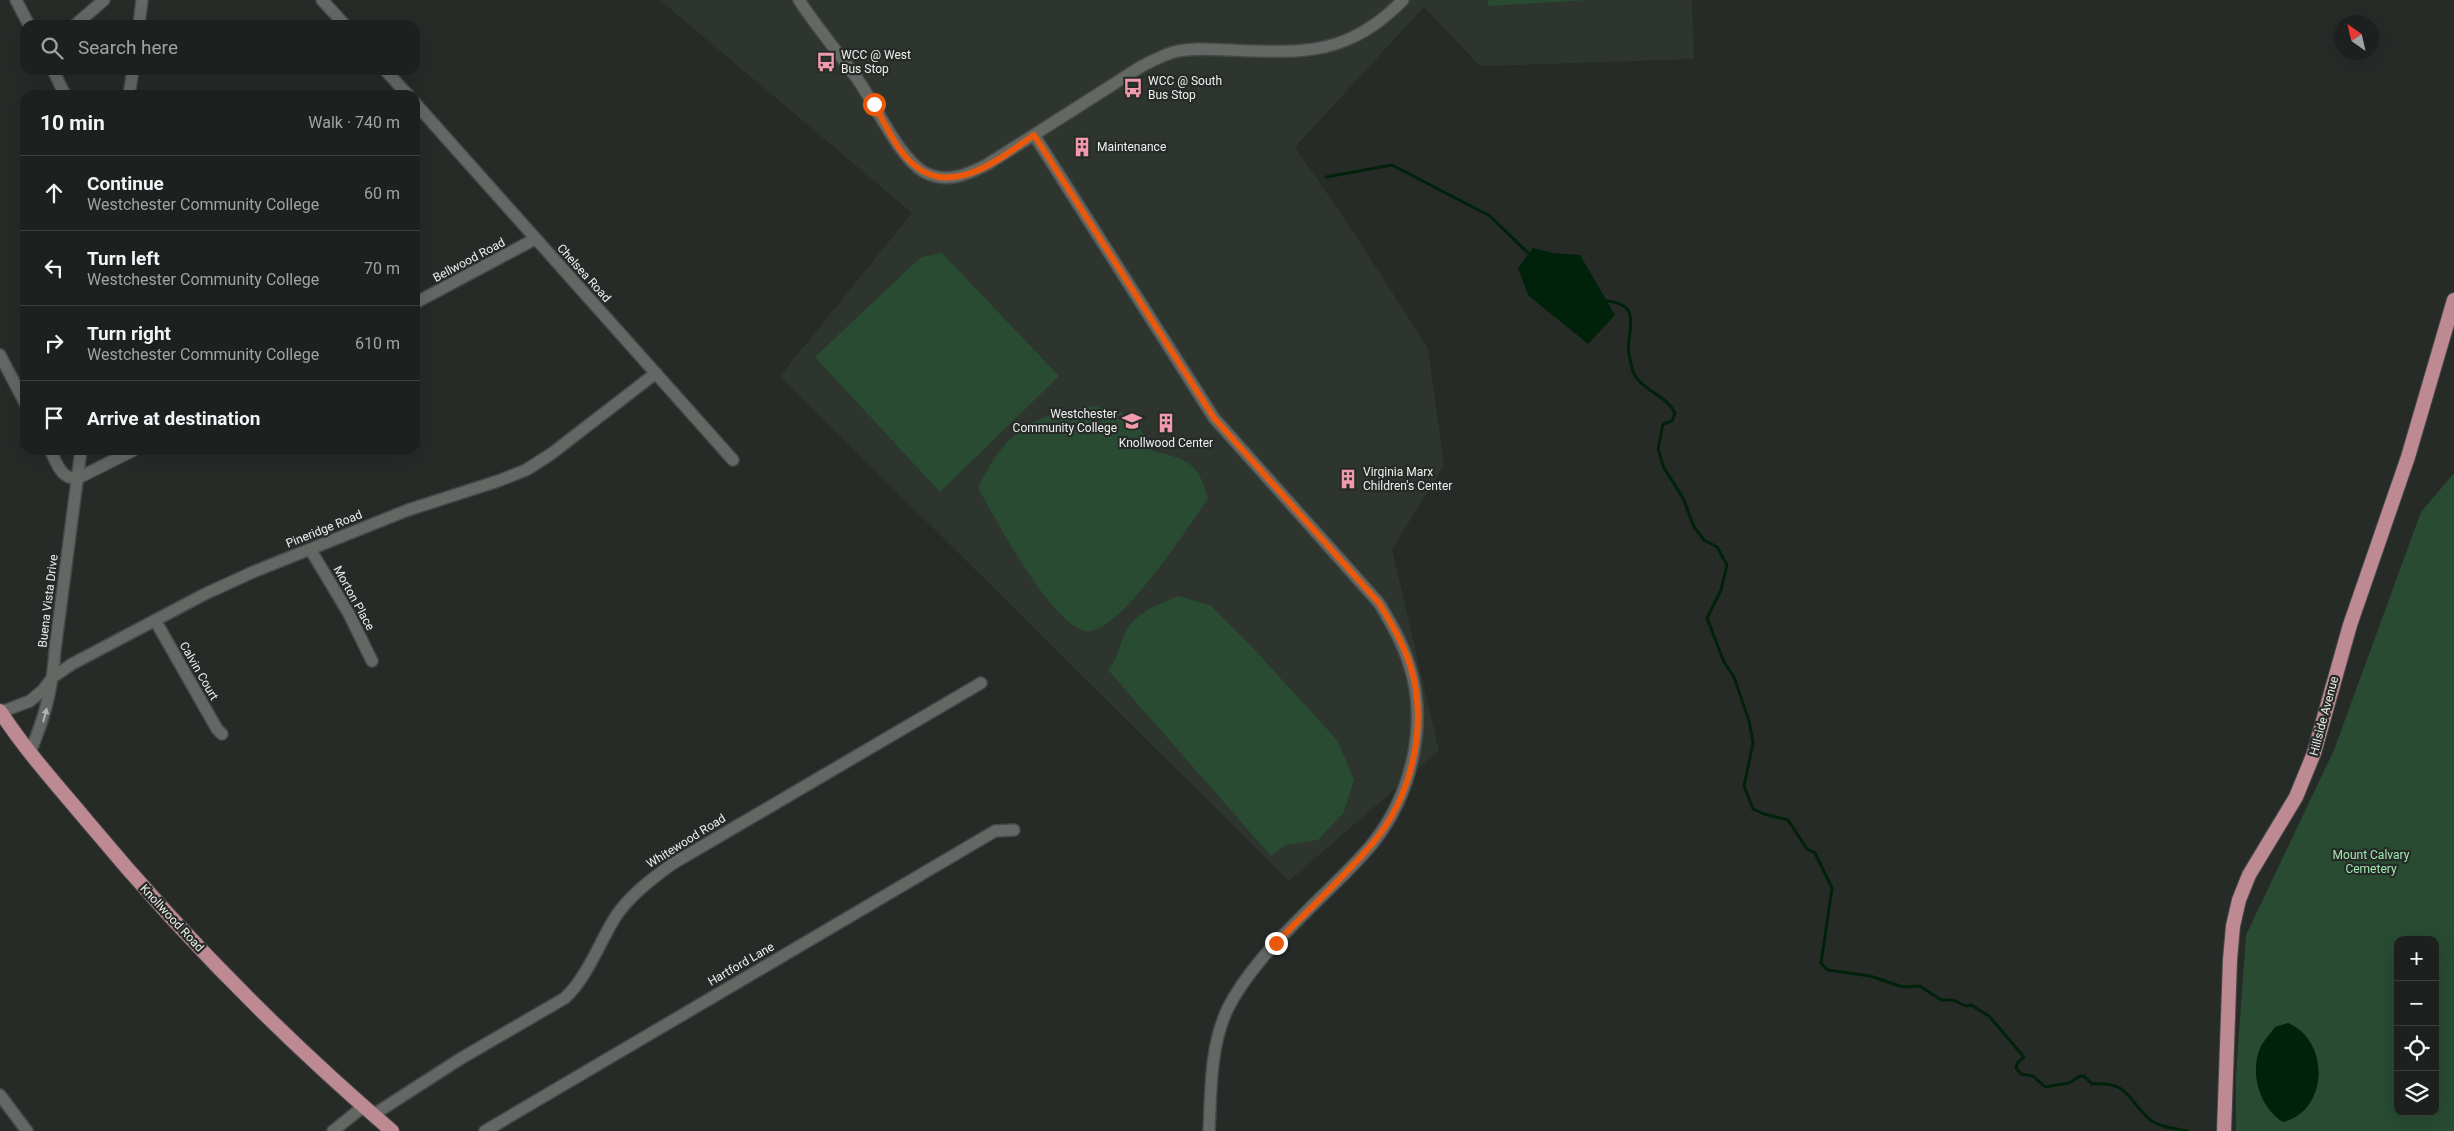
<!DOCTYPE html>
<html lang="en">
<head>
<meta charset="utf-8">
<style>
  body { margin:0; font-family:Roboto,sans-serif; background:#252827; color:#f1f3f6 }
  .controls { position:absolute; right:15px; bottom:15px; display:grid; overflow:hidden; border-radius:10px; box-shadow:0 5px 20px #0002 }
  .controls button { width:45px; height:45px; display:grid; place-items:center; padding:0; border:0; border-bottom:1px solid #3b3e3c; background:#1d201e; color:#f1f3f6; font:25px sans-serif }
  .compass { position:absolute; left:2334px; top:15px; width:45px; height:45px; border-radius:50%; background:#1d201e; box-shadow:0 5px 20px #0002; rotate:326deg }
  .stop { position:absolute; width:15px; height:15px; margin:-11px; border:4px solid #ea580c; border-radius:50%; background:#fff }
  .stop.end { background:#ea580c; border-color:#fff; box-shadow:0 1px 5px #0008 }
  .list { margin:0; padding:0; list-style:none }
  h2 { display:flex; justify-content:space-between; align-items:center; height:65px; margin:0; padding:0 20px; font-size:21px }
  h2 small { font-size:16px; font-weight:400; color:#a0a3a4 }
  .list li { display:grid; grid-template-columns:32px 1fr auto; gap:15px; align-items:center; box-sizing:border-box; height:75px; padding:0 20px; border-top:1px solid #3b3e3c }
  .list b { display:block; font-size:19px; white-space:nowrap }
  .list p { margin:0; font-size:16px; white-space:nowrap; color:#a0a3a4 }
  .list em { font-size:16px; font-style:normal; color:#a0a3a4 }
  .icon { flex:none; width:28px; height:28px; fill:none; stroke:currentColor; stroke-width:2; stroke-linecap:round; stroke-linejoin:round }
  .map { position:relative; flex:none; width:2454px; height:1131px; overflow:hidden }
  .search { position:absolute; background:#1d201e; box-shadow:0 5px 20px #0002; left:20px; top:20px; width:400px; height:55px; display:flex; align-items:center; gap:12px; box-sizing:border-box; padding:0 18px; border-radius:15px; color:#a0a3a4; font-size:19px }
  .panel { position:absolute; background:#1d201e; box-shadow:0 5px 20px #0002; left:20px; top:90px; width:400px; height:365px; border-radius:15px }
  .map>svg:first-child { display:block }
  .built { fill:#2d352e }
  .green { fill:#284b32; fill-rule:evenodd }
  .water { fill:#00210a }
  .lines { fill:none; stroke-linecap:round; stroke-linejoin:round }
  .stream { stroke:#00210a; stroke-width:3 }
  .minor-casing { stroke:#454846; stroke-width:14 }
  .major-casing { stroke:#454846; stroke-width:16 }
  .minor { stroke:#646865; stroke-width:11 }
  .major { stroke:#bd8a94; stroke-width:14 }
  .oneway { fill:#afb3b0 }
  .route { stroke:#ea580c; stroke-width:6 }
  .labels { text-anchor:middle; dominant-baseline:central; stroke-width:4.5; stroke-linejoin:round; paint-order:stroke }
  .poi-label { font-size:12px; fill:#edf0ee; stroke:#272b28; text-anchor:start }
  .street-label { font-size:12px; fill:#edf0ee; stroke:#272b28 }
  .park-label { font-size:12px; fill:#9fe8b1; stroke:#272b28 }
</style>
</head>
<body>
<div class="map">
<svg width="2454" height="1131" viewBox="0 0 2454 1131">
  <rect width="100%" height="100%" fill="#272b28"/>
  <path class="built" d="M660,0H1692L1694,59L1487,66H1480L1424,7L1295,147L1346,221L1428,348L1444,466L1392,549L1439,751L1289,881L780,376L912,213Z"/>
  <path class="green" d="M1488,0H1589L1488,6Z
    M942,253L1059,376L940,492L815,357L921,257Z
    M1092,406L1120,411L1138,425L1153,451C1188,460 1198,461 1208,499C1189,525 1120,634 1087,631C1052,627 996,519 978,488C1005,431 1030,415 1092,406Z
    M2454,473V1131H2236V1075L2246,935L2334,750L2421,512ZM2398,940H2435V1112H2398Z
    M1178,596L1210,605L1252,647L1338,741L1354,780L1344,812L1318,840L1286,845L1271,856L1108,670C1117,660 1118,650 1123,638C1132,613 1155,606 1178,596Z"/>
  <path class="water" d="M1533,248L1553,253L1580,255L1615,315L1588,344L1528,295L1518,268Z
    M2288,1023C2331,1041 2328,1112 2283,1122C2259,1107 2249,1072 2261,1046C2265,1039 2271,1033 2275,1027Z"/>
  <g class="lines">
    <path class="stream" d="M1326,177L1392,165L1490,216L1529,254
      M1607,301C1648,305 1622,337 1630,359C1631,364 1632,373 1636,377C1646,392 1667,396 1675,413L1672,421L1663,424L1658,449L1664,468L1683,498L1694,527L1704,540L1717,547L1727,565L1721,590L1707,618L1724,662L1734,677L1749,721L1753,743L1744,786L1753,809L1764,814L1788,820L1807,849L1815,853L1832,888L1821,963L1828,970L1870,976L1903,987L1920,986L1941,1000H1953L1966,1006L1971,1005L1989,1016L2024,1057L2017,1063L2016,1068L2021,1074L2033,1076L2045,1087L2069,1083L2080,1076H2084L2092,1084C2129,1082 2126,1097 2148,1118C2158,1127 2176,1129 2188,1131"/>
    <defs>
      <path id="minor" d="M16,0L29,25
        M322,0L345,25
        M799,0C817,28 839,53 858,80C875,104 899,158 924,172C946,184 967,175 988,164L1142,66C1152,61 1163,55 1174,52C1191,47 1213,50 1231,50C1303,53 1349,56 1403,0
        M75,25L104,0
        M139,25L142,0
        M53,70L65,95
        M385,70L408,95
        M129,95L133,70
        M415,103L733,460
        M1034,135L1214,418L1379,603C1391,623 1402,642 1409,664C1429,724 1411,795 1373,843C1352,869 1325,892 1301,917C1274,944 1246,973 1228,1008C1210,1045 1211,1091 1209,1131
        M415,303L535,239
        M0,355L25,403
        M50,450C57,463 61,480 78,478L134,450
        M310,549L349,614L372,661
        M155,620L217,729L222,734
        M1,712L30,701L43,690L53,677L72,664L205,594L253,572L408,510L498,481L526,470L551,454L656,373
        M30,752C45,718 53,687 55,650L81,450
        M0,1095L27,1131
        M373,1115L460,1059L565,998C588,976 599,943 616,916C631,894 652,879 672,864L981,683
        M333,1131L364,1106
        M485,1131L995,831L1014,830"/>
      <path id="major" d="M0,711C25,750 57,785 87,821C180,933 281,1036 392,1131
        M2224,1131L2230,960L2233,926L2239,900L2249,875L2296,797L2314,753L2350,625L2408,457L2454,300"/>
    </defs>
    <use href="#minor" class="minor-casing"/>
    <use href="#major" class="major-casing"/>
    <use href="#minor" class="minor"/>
    <use href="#major" class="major"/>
  </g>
  <defs><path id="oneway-solid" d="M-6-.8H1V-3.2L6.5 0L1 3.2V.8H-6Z" transform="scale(1.25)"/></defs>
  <use class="oneway" href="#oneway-solid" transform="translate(45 715) rotate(-75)"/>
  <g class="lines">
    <path class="route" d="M874,104C885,123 896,150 914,165C952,198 1001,158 1034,135L1214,418L1379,603C1391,623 1403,643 1410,665C1429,724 1412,797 1372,844C1342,879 1308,910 1276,943"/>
  </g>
  <defs>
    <symbol id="bus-bare" viewBox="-9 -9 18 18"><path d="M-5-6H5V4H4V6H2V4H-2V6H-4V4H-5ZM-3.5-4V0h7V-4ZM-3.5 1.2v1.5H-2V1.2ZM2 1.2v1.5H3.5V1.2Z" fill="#f29aad" stroke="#272b28" stroke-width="2.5" paint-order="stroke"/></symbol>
    <symbol id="building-bare" viewBox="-9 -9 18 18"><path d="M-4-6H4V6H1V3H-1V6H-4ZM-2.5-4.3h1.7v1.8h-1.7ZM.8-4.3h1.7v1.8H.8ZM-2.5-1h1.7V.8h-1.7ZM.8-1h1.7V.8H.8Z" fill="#f29aad" stroke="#272b28" stroke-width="2.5" paint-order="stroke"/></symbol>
    <symbol id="university-bare" viewBox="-9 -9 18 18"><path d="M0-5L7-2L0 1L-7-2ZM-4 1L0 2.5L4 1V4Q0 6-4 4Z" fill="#f29aad" stroke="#272b28" stroke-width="2.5" paint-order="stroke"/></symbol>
  </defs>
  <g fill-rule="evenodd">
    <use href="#bus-bare" x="812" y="48" width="28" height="28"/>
    <use href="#bus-bare" x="1119" y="74" width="28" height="28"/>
    <use href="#building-bare" x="1068" y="133" width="28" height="28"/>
    <use href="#university-bare" x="1118" y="407" width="28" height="28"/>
    <use href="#building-bare" x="1152" y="409" width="28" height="28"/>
    <use href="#building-bare" x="1334" y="465" width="28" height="28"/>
  </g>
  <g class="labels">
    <g class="poi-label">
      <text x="841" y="55">WCC @ West<tspan x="841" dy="14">Bus Stop</tspan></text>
      <text x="1148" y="81">WCC @ South<tspan x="1148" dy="14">Bus Stop</tspan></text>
      <text x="1097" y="147">Maintenance</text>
      <text x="1117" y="414" text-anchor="end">Westchester<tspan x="1117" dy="14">Community College</tspan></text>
      <text x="1166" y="443" text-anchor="middle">Knollwood Center</text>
      <text x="1363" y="472">Virginia Marx<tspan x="1363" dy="14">Children's Center</tspan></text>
    </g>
    <g class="street-label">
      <text transform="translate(469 260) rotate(-28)">Bellwood Road</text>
      <text transform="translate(584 273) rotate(48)">Chelsea Road</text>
      <text transform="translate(324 529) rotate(-22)">Pineridge Road</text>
      <text transform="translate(354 598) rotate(61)">Morton Place</text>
      <text transform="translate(48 601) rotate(-83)">Buena Vista Drive</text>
      <text transform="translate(199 671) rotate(60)">Calvin Court</text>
      <text transform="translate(2324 716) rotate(-75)">Hillside Avenue</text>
      <text transform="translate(686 841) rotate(-32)">Whitewood Road</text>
      <text transform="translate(172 918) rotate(47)">Knollwood Road</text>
      <text transform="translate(741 964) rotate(-30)">Hartford Lane</text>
    </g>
    <g class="park-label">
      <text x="2371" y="855">Mount Calvary<tspan x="2371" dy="14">Cemetery</tspan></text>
    </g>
  </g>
</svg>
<div class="controls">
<button>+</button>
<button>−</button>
<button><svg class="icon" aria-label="locate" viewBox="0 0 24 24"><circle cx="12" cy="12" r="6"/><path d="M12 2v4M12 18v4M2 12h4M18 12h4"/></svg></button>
<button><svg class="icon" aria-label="layers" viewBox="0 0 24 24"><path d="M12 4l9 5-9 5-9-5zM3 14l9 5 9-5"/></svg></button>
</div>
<svg class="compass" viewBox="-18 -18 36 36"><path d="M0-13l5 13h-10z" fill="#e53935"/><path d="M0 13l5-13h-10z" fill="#a0a3a4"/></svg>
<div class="stop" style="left:874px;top:104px"></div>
<div class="stop end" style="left:1276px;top:943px"></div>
<div class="search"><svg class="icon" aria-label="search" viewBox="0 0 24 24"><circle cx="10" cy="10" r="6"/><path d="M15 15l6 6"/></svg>Search here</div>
<section class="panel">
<h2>10 min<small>Walk · 740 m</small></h2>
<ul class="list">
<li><svg class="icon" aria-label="ahead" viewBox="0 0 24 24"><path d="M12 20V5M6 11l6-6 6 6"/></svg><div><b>Continue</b><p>Westchester Community College</p></div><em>60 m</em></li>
<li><svg class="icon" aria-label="left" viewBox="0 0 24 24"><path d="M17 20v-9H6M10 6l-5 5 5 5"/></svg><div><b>Turn left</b><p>Westchester Community College</p></div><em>70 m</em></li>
<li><svg class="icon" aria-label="right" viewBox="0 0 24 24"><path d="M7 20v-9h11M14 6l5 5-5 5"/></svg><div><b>Turn right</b><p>Westchester Community College</p></div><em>610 m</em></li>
<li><svg class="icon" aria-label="arrive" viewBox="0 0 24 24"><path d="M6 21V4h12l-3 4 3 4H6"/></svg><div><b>Arrive at destination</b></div></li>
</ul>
</section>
</div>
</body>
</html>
